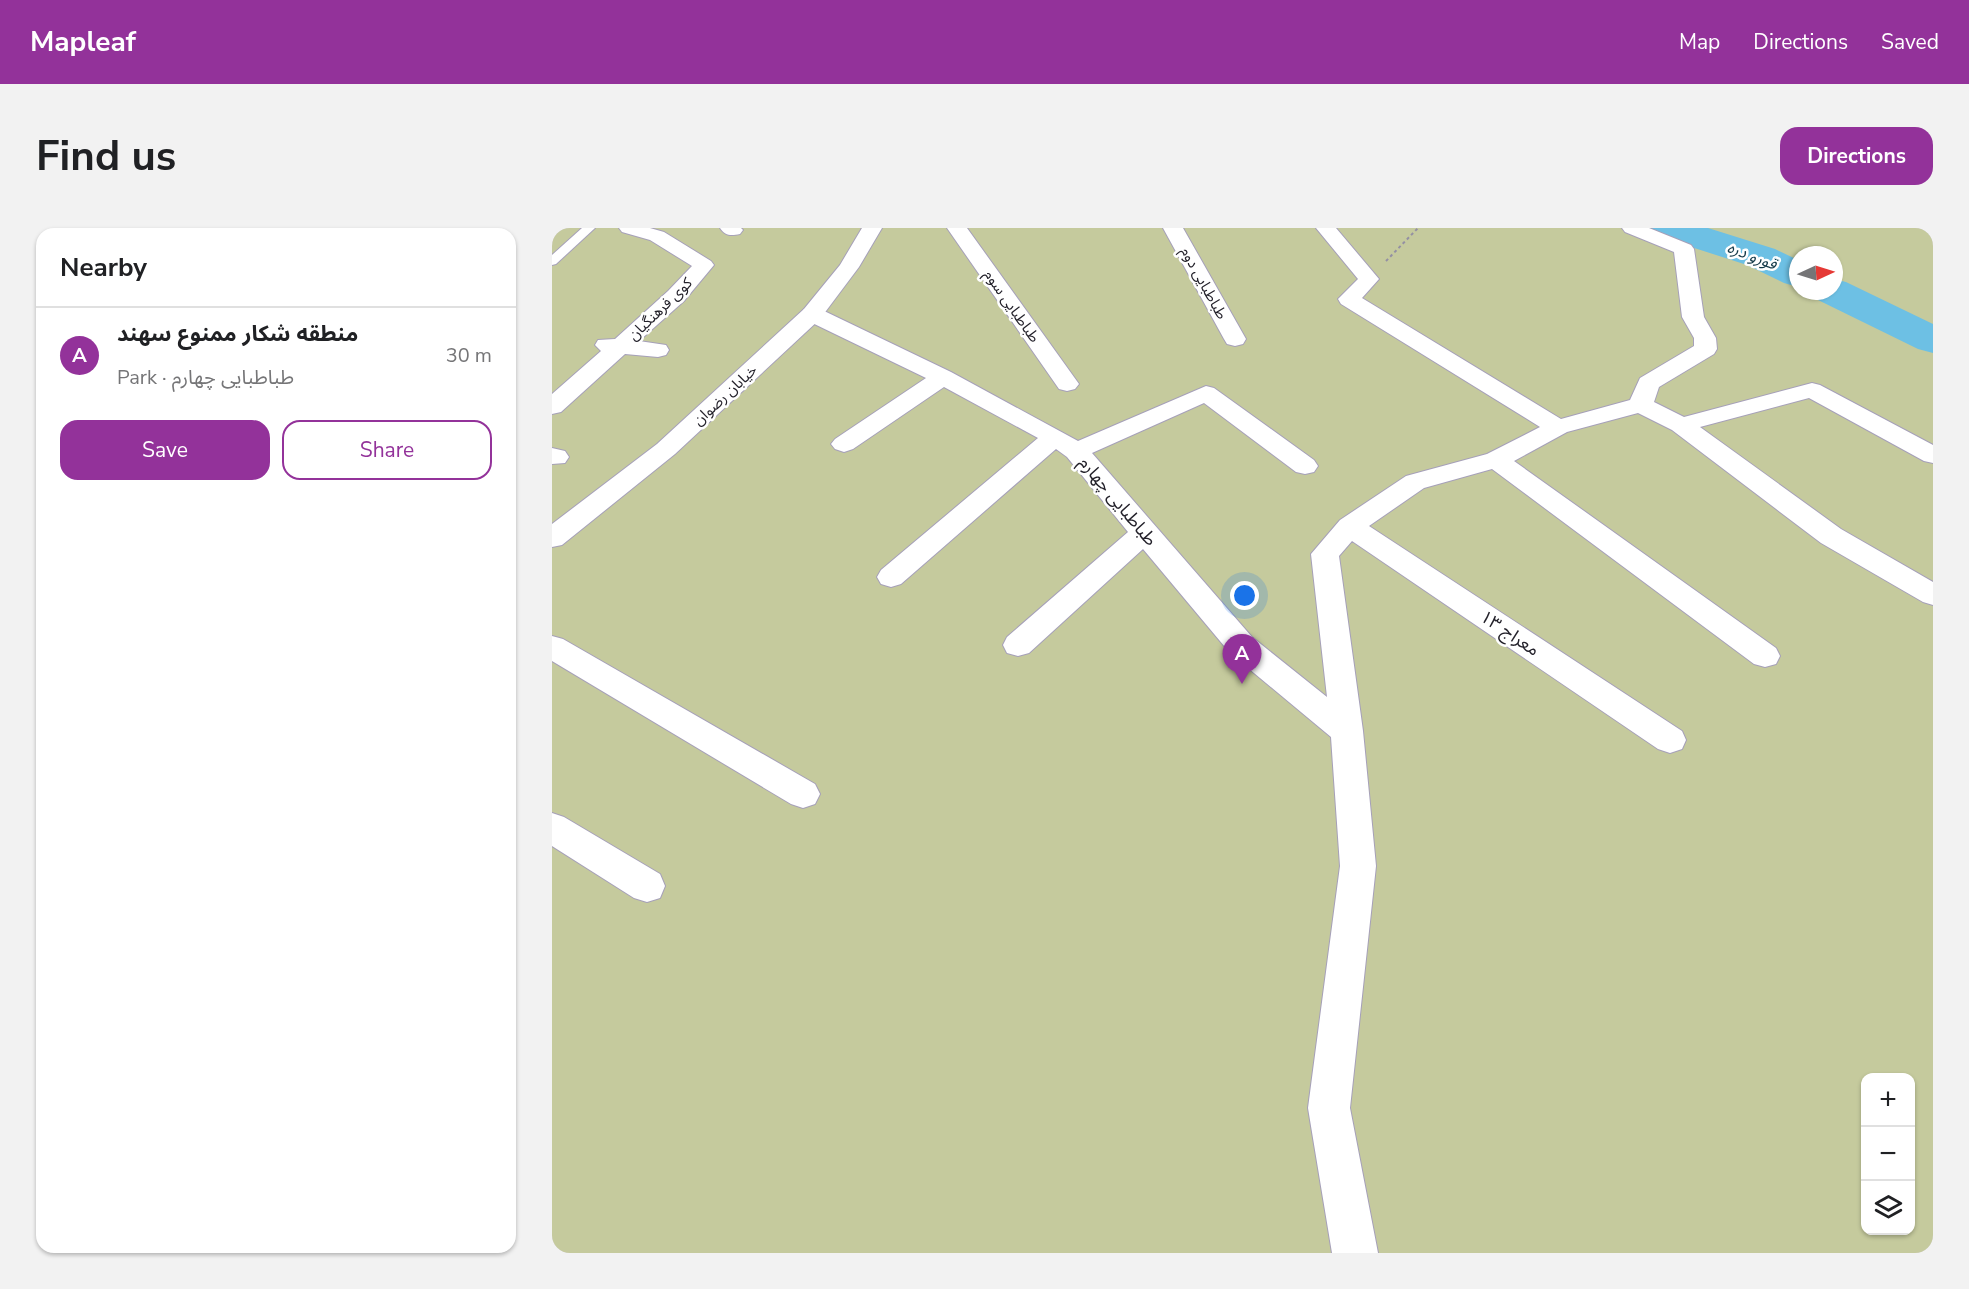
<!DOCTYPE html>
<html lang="en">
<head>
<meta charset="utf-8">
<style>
  body { margin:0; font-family:"Nunito Sans","Noto Sans Arabic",sans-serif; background:#f2f2f2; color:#202124 }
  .controls { position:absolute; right:18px; bottom:18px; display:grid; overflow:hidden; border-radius:12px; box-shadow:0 2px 4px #0004 }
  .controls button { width:54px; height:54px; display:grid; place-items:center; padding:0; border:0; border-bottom:2px solid #e0e0e0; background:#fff; color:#202124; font:30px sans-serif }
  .compass { position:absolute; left:1237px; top:18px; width:54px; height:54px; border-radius:50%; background:#fff; box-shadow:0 2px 4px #0004; rotate:86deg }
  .you { position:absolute; left:693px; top:368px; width:21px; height:21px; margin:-15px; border:4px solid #fff; border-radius:50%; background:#1a73e8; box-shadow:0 0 0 9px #1a73e833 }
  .badge { display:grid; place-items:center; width:39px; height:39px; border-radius:50%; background:#93329a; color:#fff; font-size:20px; font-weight:700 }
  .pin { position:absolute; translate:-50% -50px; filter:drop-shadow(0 2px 3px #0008) }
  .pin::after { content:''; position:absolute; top:32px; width:21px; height:18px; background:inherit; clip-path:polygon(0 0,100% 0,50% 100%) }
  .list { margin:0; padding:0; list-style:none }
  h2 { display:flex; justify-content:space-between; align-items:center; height:78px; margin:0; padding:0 24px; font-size:26px }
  h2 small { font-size:20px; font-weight:400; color:#757577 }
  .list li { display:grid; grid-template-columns:39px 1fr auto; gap:18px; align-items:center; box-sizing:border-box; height:96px; padding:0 24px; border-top:2px solid #e0e0e0 }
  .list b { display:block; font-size:22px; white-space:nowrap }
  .list p { margin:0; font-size:20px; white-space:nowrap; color:#757577 }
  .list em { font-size:20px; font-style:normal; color:#757577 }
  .actions { display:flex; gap:12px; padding:18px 24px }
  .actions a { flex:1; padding:14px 0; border:2px solid #93329a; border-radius:18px; text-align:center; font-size:21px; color:#93329a }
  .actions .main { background:#93329a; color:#fff }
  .icon { flex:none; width:33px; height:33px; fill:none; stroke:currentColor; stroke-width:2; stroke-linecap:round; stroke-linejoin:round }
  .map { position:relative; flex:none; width:1381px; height:1025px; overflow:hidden; border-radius:18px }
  header { display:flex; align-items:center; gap:36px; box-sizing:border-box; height:84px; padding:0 30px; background:#93329a; color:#fff }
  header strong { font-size:28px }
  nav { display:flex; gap:33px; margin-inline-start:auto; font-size:21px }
  .intro { display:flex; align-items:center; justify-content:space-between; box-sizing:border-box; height:144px; padding:0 36px }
  h1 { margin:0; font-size:42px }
  .button { padding:15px 27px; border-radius:18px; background:#93329a; color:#fff; font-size:21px; font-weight:700 }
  main { display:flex; gap:36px; padding:0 36px }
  aside { flex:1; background:#fff; border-radius:18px; box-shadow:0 2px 4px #0004 }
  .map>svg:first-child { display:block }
  .green { fill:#c5ca9d; fill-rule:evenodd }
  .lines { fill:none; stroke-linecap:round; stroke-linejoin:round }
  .river { fill:#6dc0e4; fill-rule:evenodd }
  .service-casing { stroke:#a6a0b9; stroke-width:2 }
  .minor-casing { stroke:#a6a0b9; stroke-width:2 }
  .tertiary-casing { stroke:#a6a0b9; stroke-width:2 }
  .path { stroke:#9490a3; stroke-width:2; stroke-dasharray:3 3; stroke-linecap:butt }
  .service { fill:#fff; fill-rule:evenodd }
  .minor { fill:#fff; fill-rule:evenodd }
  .tertiary { fill:#fff; fill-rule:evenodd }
  .labels { text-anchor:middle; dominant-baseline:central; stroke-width:5; stroke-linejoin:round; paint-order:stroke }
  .far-street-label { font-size:15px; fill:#24222b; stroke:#fff }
  .far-water-label { font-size:16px; font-style:italic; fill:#133948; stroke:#fff }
  .street-label { font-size:18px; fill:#24222b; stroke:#fff }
</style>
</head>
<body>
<header>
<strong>Mapleaf</strong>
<nav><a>Map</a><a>Directions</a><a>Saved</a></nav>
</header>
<div class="intro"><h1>Find us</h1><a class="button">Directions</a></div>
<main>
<aside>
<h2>Nearby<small></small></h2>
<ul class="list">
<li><span class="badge">A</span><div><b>منطقه شکار ممنوع سهند</b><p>Park · طباطبایی چهارم</p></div><em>30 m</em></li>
</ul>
<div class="actions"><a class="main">Save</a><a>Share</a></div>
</aside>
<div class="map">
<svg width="1381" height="1025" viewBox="0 0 1381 1025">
  <rect width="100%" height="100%" fill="#e3ddf7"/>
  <path class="green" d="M0,0H1381V1025H0ZM1246,27H1282V63H1246ZM1314,850H1358V1002H1314Z"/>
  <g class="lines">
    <path class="river" d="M1099,0H1156L1223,21L1246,32V59L1232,55L1195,37L1105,8Z
      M1282,51L1294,54L1381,96V125L1366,121L1266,72L1260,63H1282Z"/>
    <defs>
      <path id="service" d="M30,0H43L4,36L0,37V27Z"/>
      <path id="minor" d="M67,0H98L112,4L159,33L162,37L132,73L87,113L114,117L117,122L114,127L106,129L73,126L9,184L0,186V166L49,123L43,117L46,112L63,111L116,63L140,38L98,12L70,4Z
        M168,0H189L191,2L188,6C179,8 173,8 168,0Z
        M395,0H415L527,156L523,161L515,163L507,161Z
        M611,0H631L694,111L691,116L683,118L675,116L672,111Z
        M764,0H784L827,51L810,70L1009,191L1078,172L1088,150L1142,118V110L1130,89L1122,24L1073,4L1070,0H1097L1139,17L1142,21L1152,89L1164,110L1165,121L1162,126L1107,159L1102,174L1132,189L1260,155L1268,157L1381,217V235L1372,233L1257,170L1148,199L1289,301L1381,354V377L1371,374L1269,315L1120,202L1086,185L1015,204L962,233L1224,420L1228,428L1224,436L1213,439L1202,436L940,241L872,260L817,298L1130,503L1134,512L1130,521L1118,525L1106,521L800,313L787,328L811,503L824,638L798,880L826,1025H780L756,880L788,638L779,509L678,425L591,321L477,425L466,428L455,425L451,417L455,409L576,304L515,229L504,221L349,356L339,359L329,356L325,349L329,342L486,210L392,159L301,221L292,224L283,221L279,216L283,211L374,150L252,91L249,86L252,81L260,79L268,81L399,144L526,213L654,158L662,160L762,232L766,238L762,244L753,246L744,244L652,175L540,225L700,409L775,469L759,326L788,292L854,248L935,226L988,199L789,76L786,71L806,51Z
        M0,220L13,223L17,229L13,235L0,236Z
        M0,408L11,411L263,556L268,566L263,576L251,580L239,576L0,433Z
        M0,585L12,589L108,646L113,658L108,670L95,674L82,670L0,618Z"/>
      <path id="tertiary" d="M310,0H330L307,39L268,91L123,226L10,317L0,319V296L105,216L252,81L288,37Z"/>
    </defs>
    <use href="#service" class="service-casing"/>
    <use href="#minor" class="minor-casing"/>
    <use href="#tertiary" class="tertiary-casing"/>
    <path class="path" d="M834,33L866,0"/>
    <use href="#service" class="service"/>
    <use href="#minor" class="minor"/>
    <use href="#tertiary" class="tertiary"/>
  </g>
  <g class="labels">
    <g class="far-street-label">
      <text transform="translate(652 55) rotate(61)">طباطبایی دوم</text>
      <text transform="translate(460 78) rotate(55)">طباطبایی سوم</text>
      <text transform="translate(108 81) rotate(-44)">کوی فرهنگیان</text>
      <text transform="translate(173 167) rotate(-43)">خیابان رضوان</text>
    </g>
    <g class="far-water-label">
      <text transform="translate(1200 28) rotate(21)">قورو دره</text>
    </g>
    <g class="street-label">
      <text transform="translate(566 273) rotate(50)">طباطبایی چهارم</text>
      <text transform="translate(958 405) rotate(34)">معراج ۱۳</text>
    </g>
  </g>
</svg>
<div class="controls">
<button>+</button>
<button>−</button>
<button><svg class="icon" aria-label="layers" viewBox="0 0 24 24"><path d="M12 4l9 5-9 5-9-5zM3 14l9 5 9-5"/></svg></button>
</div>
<svg class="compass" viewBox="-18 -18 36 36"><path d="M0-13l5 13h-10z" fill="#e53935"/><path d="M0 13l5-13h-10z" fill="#757577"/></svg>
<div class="you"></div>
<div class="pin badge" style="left:690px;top:456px">A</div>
</div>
</main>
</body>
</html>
